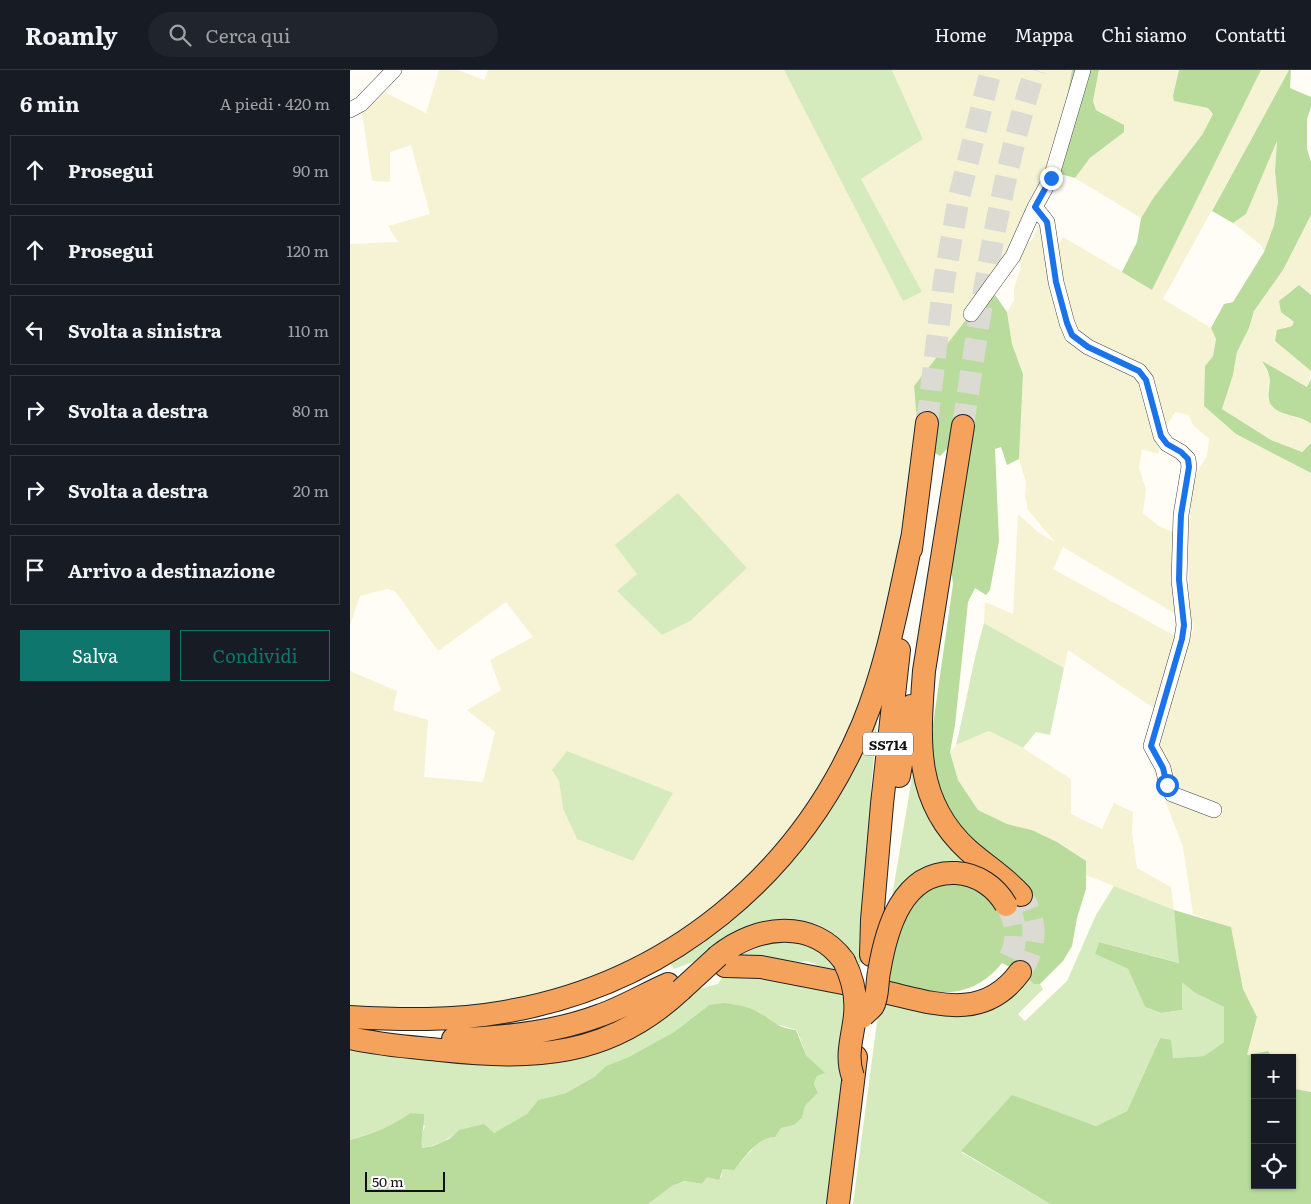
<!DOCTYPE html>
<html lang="it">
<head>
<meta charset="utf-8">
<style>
  body { margin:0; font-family:Literata,serif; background:#20242c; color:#f1f3f6 }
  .controls { position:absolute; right:15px; bottom:15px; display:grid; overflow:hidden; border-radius:0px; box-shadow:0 1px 4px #0004 }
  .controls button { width:45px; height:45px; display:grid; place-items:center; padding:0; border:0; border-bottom:1px solid #363941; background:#171b24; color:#f1f3f6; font:25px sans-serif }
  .scale { position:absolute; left:15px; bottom:12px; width:80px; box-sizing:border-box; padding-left:5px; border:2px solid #111; border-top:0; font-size:14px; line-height:18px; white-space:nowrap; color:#111; -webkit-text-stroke:4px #fff; paint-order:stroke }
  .stop { position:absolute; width:15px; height:15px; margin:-11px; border:4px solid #1a73e8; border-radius:50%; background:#fff }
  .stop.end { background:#1a73e8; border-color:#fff; box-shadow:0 1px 5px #0008 }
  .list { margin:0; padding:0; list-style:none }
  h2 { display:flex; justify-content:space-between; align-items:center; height:65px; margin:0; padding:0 20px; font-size:21px }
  h2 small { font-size:16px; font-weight:400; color:#9ea1a6 }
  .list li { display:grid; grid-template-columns:32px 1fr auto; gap:15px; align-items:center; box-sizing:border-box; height:70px; margin:0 10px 10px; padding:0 10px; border:1px solid #363941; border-radius:0px }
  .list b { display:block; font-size:19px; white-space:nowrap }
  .list em { font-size:16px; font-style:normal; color:#9ea1a6 }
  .actions { display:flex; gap:10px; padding:15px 20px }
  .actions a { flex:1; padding:11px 0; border:1px solid #0f766e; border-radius:0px; text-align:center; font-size:18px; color:#0f766e }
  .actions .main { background:#0f766e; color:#fff }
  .icon { flex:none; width:28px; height:28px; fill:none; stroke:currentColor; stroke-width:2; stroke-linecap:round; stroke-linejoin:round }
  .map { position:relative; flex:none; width:961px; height:1134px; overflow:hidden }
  header { display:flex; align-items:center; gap:30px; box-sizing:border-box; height:70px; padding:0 25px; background:#171b24; border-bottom:1px solid #363941 }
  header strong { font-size:24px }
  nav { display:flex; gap:28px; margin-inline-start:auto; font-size:18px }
  .search { width:350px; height:45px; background:#20242c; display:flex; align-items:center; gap:12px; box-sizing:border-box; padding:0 18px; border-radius:28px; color:#9ea1a6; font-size:19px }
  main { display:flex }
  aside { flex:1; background:#171b24 }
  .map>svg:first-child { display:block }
  .farmland { fill:#f6f3d4; fill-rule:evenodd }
  .green { fill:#d5ebbd }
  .forest { fill:#b9dc9c }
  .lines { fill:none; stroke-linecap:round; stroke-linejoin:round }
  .highway-tunnel { stroke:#dbdad3; stroke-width:22; stroke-dasharray:22 11; stroke-linecap:butt }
  .minor-casing { stroke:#444; stroke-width:16 }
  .highway-casing { stroke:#222; stroke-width:24 }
  .minor { stroke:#fff; stroke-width:15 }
  .highway { stroke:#f5a25d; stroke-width:22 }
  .highway-bridge-casing { stroke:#222; stroke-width:24; stroke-linecap:butt }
  .highway-bridge { stroke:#f5a25d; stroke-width:22 }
  .route { stroke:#1a73e8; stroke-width:6 }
  .labels { text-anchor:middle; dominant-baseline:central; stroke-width:5; stroke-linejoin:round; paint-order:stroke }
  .shield { fill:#fff; stroke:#585858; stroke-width:1 }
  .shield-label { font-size:14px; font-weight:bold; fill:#111 }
</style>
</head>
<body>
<header>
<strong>Roamly</strong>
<div class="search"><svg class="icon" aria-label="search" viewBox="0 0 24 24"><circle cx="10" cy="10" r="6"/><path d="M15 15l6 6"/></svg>Cerca qui</div>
<nav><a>Home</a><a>Mappa</a><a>Chi siamo</a><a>Contatti</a></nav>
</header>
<main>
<aside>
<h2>6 min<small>A piedi · 420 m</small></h2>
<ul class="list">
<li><svg class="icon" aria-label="ahead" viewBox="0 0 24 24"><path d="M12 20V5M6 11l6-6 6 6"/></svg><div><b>Prosegui</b></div><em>90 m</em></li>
<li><svg class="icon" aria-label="ahead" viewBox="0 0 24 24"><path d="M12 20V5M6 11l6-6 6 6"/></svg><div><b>Prosegui</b></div><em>120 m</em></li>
<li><svg class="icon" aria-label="left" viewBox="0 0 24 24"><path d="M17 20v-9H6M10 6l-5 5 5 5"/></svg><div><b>Svolta a sinistra</b></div><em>110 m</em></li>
<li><svg class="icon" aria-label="right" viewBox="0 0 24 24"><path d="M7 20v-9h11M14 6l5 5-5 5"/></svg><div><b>Svolta a destra</b></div><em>80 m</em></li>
<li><svg class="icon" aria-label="right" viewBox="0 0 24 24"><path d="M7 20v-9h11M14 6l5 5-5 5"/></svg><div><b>Svolta a destra</b></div><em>20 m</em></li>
<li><svg class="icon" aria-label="arrive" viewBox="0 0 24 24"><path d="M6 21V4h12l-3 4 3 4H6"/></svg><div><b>Arrivo a destinazione</b></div></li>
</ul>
<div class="actions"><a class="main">Salva</a><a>Condividi</a></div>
</aside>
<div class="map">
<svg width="961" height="1134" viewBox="0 0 961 1134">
  <rect width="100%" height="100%" fill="#fffdf5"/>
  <path class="farmland" d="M89,0H108L134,10L138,0H434L462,52L571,221L511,109L573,69L542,0H722L701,108L660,194L564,316L567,352L550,481L516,626L471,720L401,812L286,891L155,938L0,941V601L47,621L43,640L78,650L74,707L133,712L145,662L117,640L151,620L140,590L183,567L156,532L88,581L45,521L37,519L10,526L0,555V174L48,172L38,156L80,144L61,75L40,82V112L22,111L11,34L26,18L76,43ZM287,504L312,565L268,521ZM209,710L227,769L213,739Z
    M749,0H829L824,30L858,38L863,44L852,65L804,127L791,148L725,108L740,88L763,70L754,43L746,40L743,31Z
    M911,0H939L813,229L861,258L866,269L863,286L855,296L854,336L886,364L961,403V1022L945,1019L942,1014V988H923L918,981L897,985L907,947L893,919L881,858L843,844L833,777L803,699L832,592L844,558L839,541L838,468L842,419L848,400L857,386L859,369L843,355L839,345L825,342L816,357L808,384L792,379L789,398L796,419L793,443L810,457L826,463L829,546L713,477L703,499L829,568L808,641L718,580L714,598L634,553L635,532L663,544L668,444L688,462L705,472L678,440L675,426L676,412L669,389L673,304L662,274L657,242L664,230V218L671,197L667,186L671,177L682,170L691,150L705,179L713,167L802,219Z
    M927,70L925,101L928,132L924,155L914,182L911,175L883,153L896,144Z
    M961,145V225L949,215L933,227L937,248L945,252L942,256L934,257L925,271L961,301L958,317L912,292L919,305L918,329L923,338L936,345L956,350L961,354V373L952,382L921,370L872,339L883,305L887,282L899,258L904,241L933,200Z
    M639,661L673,678L721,709V744L752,759L764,733L783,742L782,763L787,798L821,817L824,840L736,805L735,791L707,772L682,760L657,754L628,740L608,710L600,682L606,675Z"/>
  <path class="green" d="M434,0H542L573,69L511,109L572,222L553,231Z
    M328,423L397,498L340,551L312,565L267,521L287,504L265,475Z
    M634,553L714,598L700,665L686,662L673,678L639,661L606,675C616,635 622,594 634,553Z
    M528,642L521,719V819L510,898L508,899L468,861L359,886L324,899L317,889L373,850Z
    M217,681L323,723L283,791L227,769L213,739L209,711L202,700Z
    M564,695L627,797L541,830L544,815Z
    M764,816L824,840L830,893L749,872L745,884L778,899L795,937L811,943L832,940L831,911L845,923L874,937V972L854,986L823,988L810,968L777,1041L746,1056L662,1026L611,1082L700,1134H503L530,929L581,939L674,904L684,913L690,914L693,919L668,944L675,951L717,911L746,845Z
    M461,871L493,902L467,897L466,894L456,891L450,892L409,886L381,887L404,872Z
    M374,904H391L500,922L501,940L478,1134H298L322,1116L336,1111L352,1114L356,1107H371L373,1099L390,1093L405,1076L431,1058L444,1055L452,1048L455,1036L468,1023L464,1014L467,1006L474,1003L456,985L447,960L422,953L409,942L359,935L324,962L279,988L256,996L244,1007L216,1023L188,1030L177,1044L156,1058L143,1063L109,1060C98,1070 87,1076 71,1078L70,1069L75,1056L60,1043C44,1055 20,1065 0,1070V975L184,991L337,922L368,914Z"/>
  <path class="forest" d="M722,0H749L743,31L746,40L774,55V62L740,88L725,108L703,102Z
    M829,0H911L802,220L772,202L787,172L791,148L804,127L852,65L863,44L858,38L824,31L823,26Z
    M939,0H941L940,18L961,27V37L957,49V79L961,92V145L933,200L904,241L899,258L887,282L883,305L872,339L921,370L952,382L961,373V403L886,364L854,336L855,296L863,286L866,269L861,258L874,234L883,232L914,182L924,155L928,132L925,101L927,71L896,144L883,153L862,141Z
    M949,215L961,225V301L925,271L927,260L942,256L944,252L931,242L929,231Z
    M638,222H643L657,242L662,274L673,304L669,389L657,395L651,377L645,379L649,471L640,520L636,525L625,518L618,532L605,655L600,682L608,710L628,740L657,754L682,760L707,772L736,791V819L727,848L722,876L713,891L690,914H684L674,904L652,893C618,935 577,923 531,912L544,853L583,813H623L610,759L591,727L583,692V655L603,514L599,483V377L590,386L585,383L583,376L567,352L564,316Z
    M912,291L957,317L961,309V354C951,345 936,347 925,339C913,330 922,317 919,305C918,300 914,295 912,291Z
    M824,840L881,857L893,919L907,947L897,985L918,981L923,988H905V1115H942V1014L945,1019L961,1022V1134H700L611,1081L662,1025L746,1056L777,1041L810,968L821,970L823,988L854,986L874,972V937L845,923L832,912V940L811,943L795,937L778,899L745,884L749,872L829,893Z
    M374,933C387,935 397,936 408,942C424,951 427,958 446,960L456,985L475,1003L467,1006L464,1014L468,1023L455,1036L452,1048L444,1055L431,1058L425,1067C408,1067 394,1088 384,1100L373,1099L369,1110L357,1107L352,1114L335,1111L322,1116L298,1134H0V1070C20,1065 44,1055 60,1043L74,1044C75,1056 70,1066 72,1078L83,1076L99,1069L109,1060L134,1054L144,1063L177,1044L188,1030L216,1023L244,1007L256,996L279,987L324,962L359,935Z"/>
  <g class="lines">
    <path class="highway-tunnel" d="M577,353L594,211L609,127L641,0
      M613,356C631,236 648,116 685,0
      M656,835C669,855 668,875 656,895
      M670,902C688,877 688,850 671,825"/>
    <defs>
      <path id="minor" d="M733,0L701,108L685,137L697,152L706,212L717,253L722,265L738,277L789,301L796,310L811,366L817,374L831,382L838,389L839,397L831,445L829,510L834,555L832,569L801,676L813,698L817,715L822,724L864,740
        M0,40L11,34L44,0
        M621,244L663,186L685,137"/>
      <path id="highway" d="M613,356L574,601C569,669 563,730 618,780C636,796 655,807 671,825
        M561,479L577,353
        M549,706L561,636
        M521,885L522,850L532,734L549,580
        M368,886C406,855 463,848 494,891
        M375,896L411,897L498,914
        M530,921C581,932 632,954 670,902
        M0,947C51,950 103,951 154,942C318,914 449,806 513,654C538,593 549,528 563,464
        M0,968C30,975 60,977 90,980C184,990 258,988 331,920
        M103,969C153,968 204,963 251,945C274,937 295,924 318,914
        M488,1134L506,987"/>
    </defs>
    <use href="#minor" class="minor-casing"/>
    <use href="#highway" class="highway-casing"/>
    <use href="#minor" class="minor"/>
    <use href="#highway" class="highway"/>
    <defs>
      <path id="highway-bridge" d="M494,891C503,909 507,925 505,945C503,967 495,985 503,1007
        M331,920L368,886
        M512,947C515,943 520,940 523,936C528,928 527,911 529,902C536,860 552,800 606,803C627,804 646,817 656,835"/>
    </defs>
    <use href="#highway-bridge" class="highway-bridge-casing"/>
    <use href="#highway-bridge" class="highway-bridge"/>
  </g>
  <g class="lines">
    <path class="route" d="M701,108L685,137L697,152L706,212L717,253L722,265L738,277L789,301L796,310L811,366L817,374L831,382L838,389L839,397L831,445L830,469L829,510L834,555L832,569L801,676L813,698L817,715"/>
  </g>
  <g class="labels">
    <rect class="shield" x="513" y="662.5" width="50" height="23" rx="4"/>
    <g class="shield-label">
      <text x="538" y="674">SS714</text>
    </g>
  </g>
</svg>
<div class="controls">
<button>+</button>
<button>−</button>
<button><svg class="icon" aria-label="locate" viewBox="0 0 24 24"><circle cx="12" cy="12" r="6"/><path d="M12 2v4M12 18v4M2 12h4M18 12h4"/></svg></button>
</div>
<div class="scale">50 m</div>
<div class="stop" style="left:817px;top:715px"></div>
<div class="stop end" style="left:701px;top:108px"></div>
</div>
</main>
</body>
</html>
